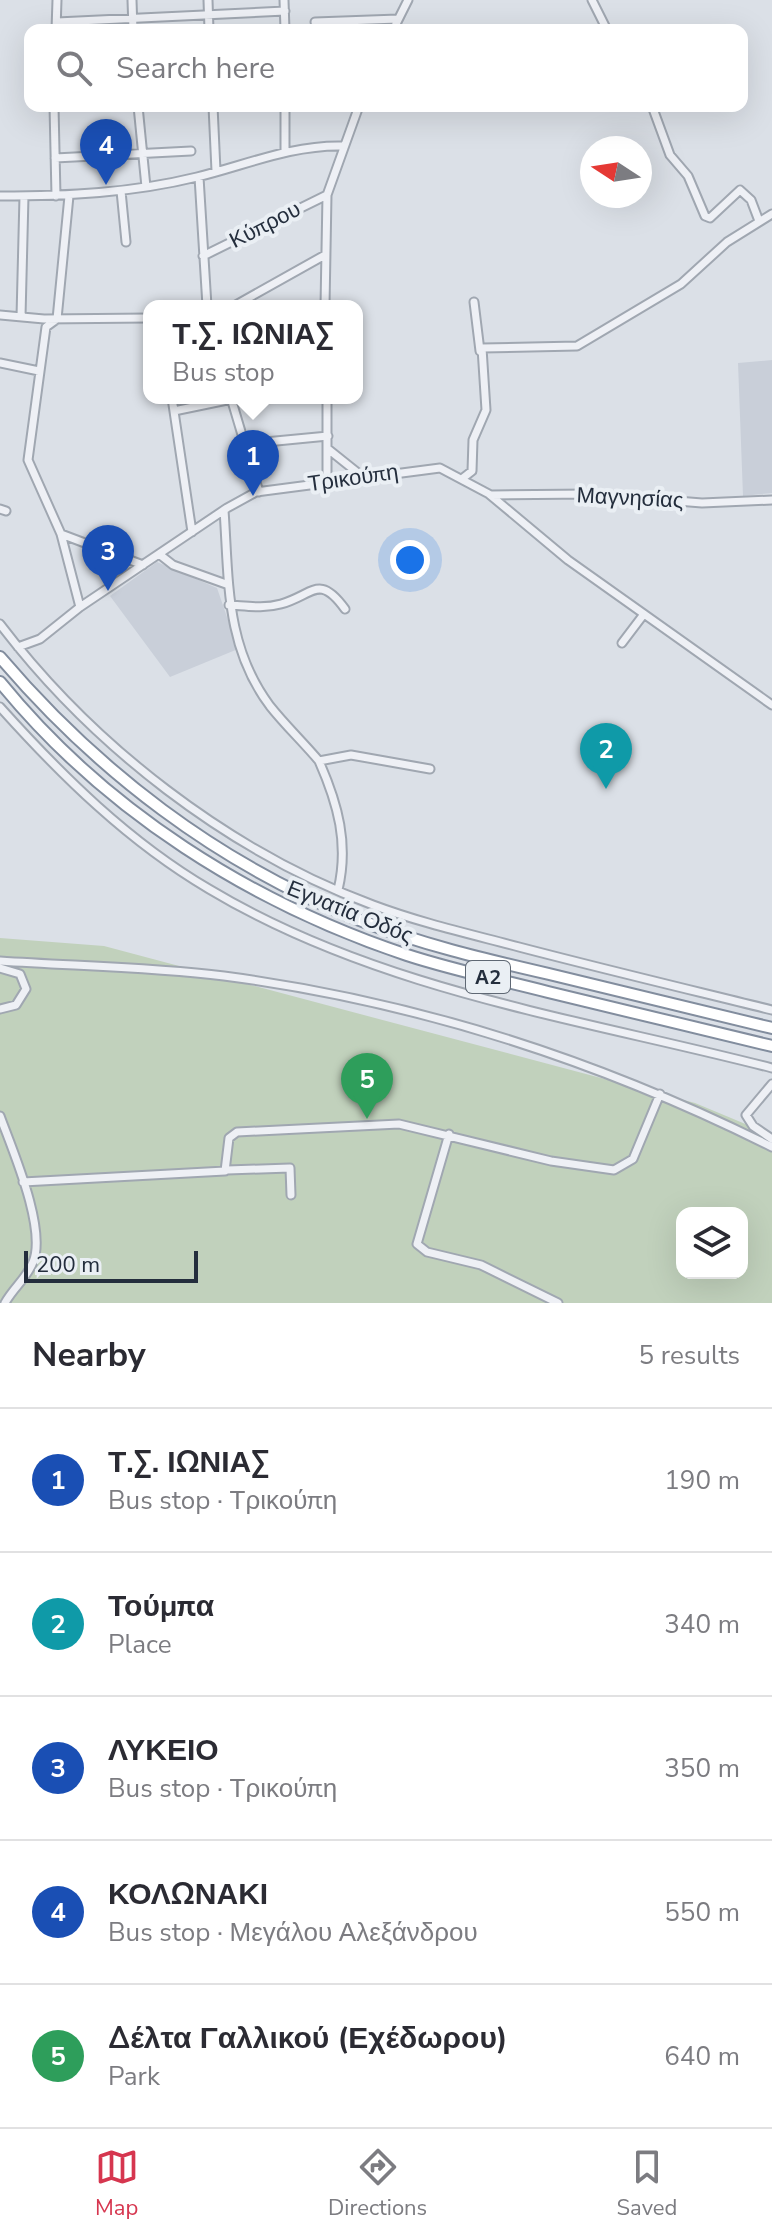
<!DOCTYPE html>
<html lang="en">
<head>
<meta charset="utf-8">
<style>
  body { margin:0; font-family:"Nunito Sans",sans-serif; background:#f2f2f3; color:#2b2b33 }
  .controls { position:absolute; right:24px; bottom:24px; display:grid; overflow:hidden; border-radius:16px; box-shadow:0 8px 32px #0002 }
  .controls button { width:72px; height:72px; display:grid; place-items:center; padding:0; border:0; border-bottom:2px solid #e1e1e2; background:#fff; color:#2b2b33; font:40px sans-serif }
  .compass { position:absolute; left:580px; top:136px; width:72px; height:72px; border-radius:50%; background:#fff; box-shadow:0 8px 32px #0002; rotate:282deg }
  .scale { position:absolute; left:24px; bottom:20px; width:174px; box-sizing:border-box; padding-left:8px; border:4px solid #242e3d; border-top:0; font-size:22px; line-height:28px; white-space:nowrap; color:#242e3d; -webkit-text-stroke:6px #eaeff4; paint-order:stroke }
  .you { position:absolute; left:410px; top:560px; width:28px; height:28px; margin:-20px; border:6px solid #fff; border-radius:50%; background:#1a73e8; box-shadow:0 0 0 12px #1a73e833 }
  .badge { display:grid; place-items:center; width:52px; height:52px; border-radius:50%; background:#d6364f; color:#fff; font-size:26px; font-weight:700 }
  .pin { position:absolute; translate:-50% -66px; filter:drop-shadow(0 2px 4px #0008) }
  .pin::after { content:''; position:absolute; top:42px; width:28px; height:24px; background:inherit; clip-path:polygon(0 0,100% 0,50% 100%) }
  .popup { position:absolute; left:143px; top:300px; width:220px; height:104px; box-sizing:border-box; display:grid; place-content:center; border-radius:16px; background:#fff; filter:drop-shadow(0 2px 6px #0005); font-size:26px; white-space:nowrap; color:#7c7c81 }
  .popup b { font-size:30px; color:#2b2b33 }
  .popup::after { content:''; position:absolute; left:50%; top:100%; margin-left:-16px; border:16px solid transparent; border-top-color:#fff }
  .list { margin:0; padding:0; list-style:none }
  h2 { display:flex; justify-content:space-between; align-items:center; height:104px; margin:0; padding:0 32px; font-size:34px }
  h2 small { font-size:26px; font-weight:400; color:#7c7c81 }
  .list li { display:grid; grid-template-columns:52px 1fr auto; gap:24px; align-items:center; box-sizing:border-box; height:144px; padding:0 32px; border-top:2px solid #e1e1e2 }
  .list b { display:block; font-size:30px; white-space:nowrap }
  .list p { margin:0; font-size:26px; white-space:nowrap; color:#7c7c81 }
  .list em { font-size:26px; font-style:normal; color:#7c7c81 }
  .icon { flex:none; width:44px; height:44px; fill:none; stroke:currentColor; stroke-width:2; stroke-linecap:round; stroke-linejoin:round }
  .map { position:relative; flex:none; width:772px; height:1303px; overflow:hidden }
  .search { position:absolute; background:#fff; box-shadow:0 8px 32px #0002; left:24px; right:24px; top:24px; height:88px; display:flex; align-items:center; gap:20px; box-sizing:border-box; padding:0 28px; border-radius:16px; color:#7c7c81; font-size:30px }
  .sheet { height:824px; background:#fff }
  nav { display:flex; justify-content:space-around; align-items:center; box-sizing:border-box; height:112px; border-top:2px solid #e1e1e2; background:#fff; font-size:22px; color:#7c7c81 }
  nav a { display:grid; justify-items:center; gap:4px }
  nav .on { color:#d6364f }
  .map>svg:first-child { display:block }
  .built { fill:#c9cfd9 }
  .green { fill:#c1d1bc; fill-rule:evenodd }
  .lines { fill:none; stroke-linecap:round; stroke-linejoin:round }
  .minor-casing { stroke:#a0a7b1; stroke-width:11 }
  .highway-casing { stroke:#828d9e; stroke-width:14 }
  .minor { stroke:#eef0f5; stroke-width:7 }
  .highway { stroke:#fff; stroke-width:10 }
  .labels { text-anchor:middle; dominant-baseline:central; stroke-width:8; stroke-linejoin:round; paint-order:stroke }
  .shield { fill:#eaeff4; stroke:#5f6874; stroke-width:2 }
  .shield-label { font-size:20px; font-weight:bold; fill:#242e3d }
  .street-label { font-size:22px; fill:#242e3d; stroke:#eaeff4 }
</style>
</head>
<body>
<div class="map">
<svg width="772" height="1303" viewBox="0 0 772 1303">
  <rect width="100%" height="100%" fill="#dbe0e7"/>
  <path class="built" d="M772,360V493L743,496L738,363Z
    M157,562L217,588L238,649L170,677L110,596Z"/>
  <path class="green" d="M0,938L104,946L695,1103L772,1135V1303H0ZM682,1213H742V1273H682Z"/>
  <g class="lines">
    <defs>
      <path id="minor" d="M132,0L133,30
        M208,0L209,30
        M284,0L285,30
        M592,0L607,30
        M57,22L285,11
        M315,22L398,19
        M56,30L57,0
        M393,30L408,0
        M54,106L56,196
        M138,106L146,187
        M213,106L216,171
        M285,106V151
        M652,106L670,155L688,176L705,216L710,218L740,190L751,200L759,221
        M55,158L191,151
        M199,177L207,306
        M121,191L126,242
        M0,196C67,196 132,193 197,177C246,165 291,145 342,146
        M69,196L57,319L46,327L28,460L61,534L80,607
        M203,256L327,195
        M474,302L480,351
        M234,306L325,255
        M325,306L327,195L359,106
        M0,315L44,319L149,318
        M21,317L24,196
        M0,363L39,371
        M172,398L192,532
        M231,398L259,492
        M174,411L232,399L273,398
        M245,444L328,436
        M328,449L363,477
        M463,478L472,471L473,440L486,410L482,348L577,346L681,284L727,242L772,214
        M327,482V398
        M491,495L590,494L702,503L772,500
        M0,509L6,511
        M224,510C229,580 225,646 270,706C285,725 303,742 319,761C338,804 349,844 338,890
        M61,534L143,565
        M159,554L173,565L226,584
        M229,605C247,606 263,609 281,604C313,595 319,573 345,609
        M0,624C93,746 228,851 373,905C421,923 470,934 519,947C603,969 687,989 772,1010
        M622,643L644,614
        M18,647L40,639L80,607L227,508L256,492L440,468L489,494L568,560L772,705
        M0,707C62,776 129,842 209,889C379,991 582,1019 772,1068
        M319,761L351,755L430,769
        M0,961C75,966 150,967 224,976C415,1001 600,1061 772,1147
        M0,968L20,974L26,989L16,1005L0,1009
        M772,1084L746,1115L753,1126L772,1139
        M0,1116C12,1149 47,1229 33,1262C27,1278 13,1288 5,1303
        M449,1134L417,1244L427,1252L481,1265L558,1303
        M227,1170L290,1168L291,1195
        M23,1182L225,1171L229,1138L237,1132L399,1124L551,1161L614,1170L633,1159L660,1094"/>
      <path id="highway" d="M0,657C97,771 217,863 357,919C419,944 484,959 549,974C623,992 698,1010 772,1028
        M0,682C105,811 251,903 407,955C453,970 501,980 548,992C623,1010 697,1028 772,1046"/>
    </defs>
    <use href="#minor" class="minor-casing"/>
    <use href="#highway" class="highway-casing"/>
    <use href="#minor" class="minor"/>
    <use href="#highway" class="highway"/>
  </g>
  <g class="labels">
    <rect class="shield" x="466" y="961" width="44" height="32" rx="6"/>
    <g class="shield-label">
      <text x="488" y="977">Α2</text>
    </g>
    <g class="street-label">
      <text transform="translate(265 225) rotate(-27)">Κύπρου</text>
      <text transform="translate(353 478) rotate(-8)">Τρικούπη</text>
      <text transform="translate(630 498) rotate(3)">Μαγνησίας</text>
      <text transform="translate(350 912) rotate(22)">Εγνατία Οδός</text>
    </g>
  </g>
</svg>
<div class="controls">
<button><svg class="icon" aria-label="layers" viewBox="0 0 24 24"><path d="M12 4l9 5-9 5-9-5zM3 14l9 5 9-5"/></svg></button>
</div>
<svg class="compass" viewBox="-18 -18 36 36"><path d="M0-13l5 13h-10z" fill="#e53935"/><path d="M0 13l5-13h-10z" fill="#7c7c81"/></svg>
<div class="scale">200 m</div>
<div class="you"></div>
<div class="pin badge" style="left:253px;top:496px;background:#1a4fb4">1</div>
<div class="popup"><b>Τ.Σ. ΙΩΝΙΑΣ</b>Bus stop</div>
<div class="pin badge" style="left:606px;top:789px;background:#0f9aa8">2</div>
<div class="pin badge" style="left:108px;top:591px;background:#1a4fb4">3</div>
<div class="pin badge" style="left:106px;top:185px;background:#1a4fb4">4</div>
<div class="pin badge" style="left:367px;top:1119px;background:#2e9e5b">5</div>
<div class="search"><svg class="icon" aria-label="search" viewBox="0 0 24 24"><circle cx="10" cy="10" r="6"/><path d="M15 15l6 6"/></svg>Search here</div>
</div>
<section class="sheet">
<h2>Nearby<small>5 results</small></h2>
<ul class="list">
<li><span class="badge" style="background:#1a4fb4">1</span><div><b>Τ.Σ. ΙΩΝΙΑΣ</b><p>Bus stop · Τρικούπη</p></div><em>190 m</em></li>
<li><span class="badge" style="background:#0f9aa8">2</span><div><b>Τούμπα</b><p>Place</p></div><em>340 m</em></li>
<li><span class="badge" style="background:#1a4fb4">3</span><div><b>ΛΥΚΕΙΟ</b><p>Bus stop · Τρικούπη</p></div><em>350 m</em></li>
<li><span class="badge" style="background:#1a4fb4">4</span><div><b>ΚΟΛΩΝΑΚΙ</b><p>Bus stop · Μεγάλου Αλεξάνδρου</p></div><em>550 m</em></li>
<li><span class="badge" style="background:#2e9e5b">5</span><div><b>Δέλτα Γαλλικού (Εχέδωρου)</b><p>Park</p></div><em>640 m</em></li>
</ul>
</section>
<nav>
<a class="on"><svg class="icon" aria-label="map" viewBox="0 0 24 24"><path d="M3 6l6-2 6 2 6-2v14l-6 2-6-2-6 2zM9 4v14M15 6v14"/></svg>Map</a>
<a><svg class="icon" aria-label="directions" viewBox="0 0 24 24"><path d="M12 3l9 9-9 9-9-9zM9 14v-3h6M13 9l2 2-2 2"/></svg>Directions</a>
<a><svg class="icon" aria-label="saved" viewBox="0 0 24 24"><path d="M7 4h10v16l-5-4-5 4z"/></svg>Saved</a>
</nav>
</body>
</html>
